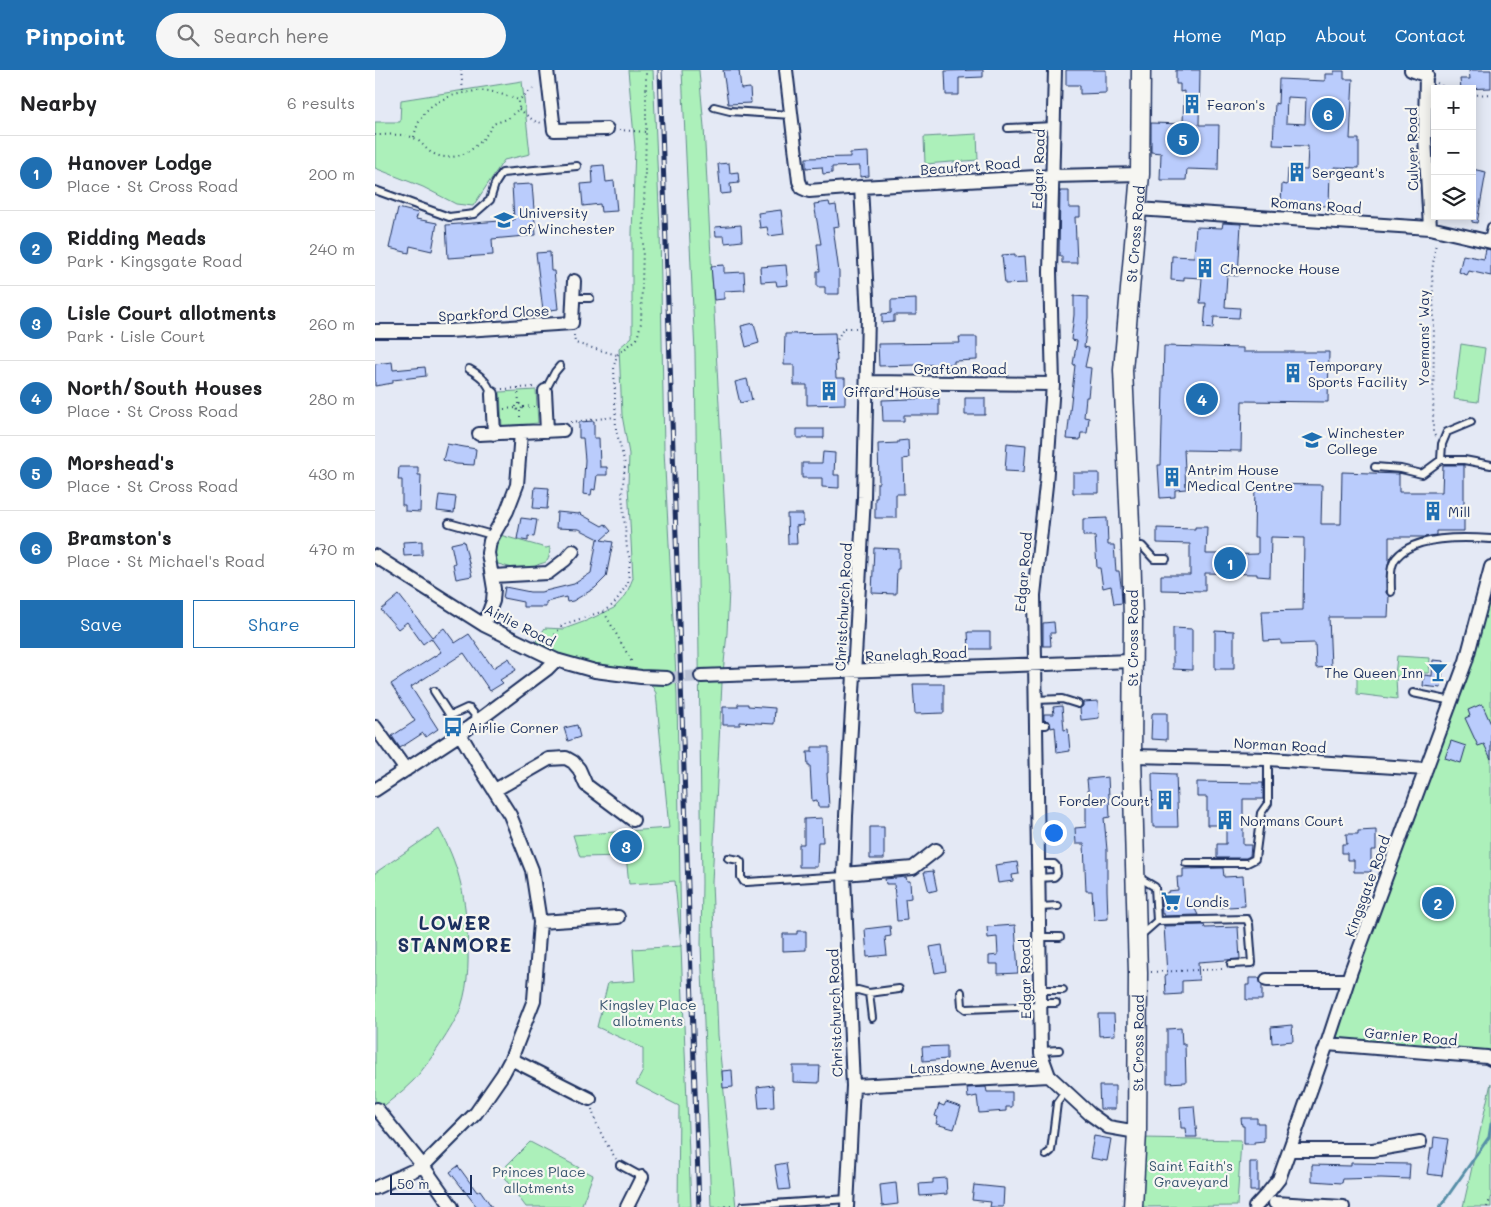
<!DOCTYPE html>
<html lang="en">
<head>
<meta charset="utf-8">
<style>
  body { margin:0; font-family:Mali,sans-serif; background:#f6f6f6; color:#202124 }
  .controls { position:absolute; right:15px; top:15px; display:grid; overflow:hidden; border-radius:0px; box-shadow:0 2px 12px #0003 }
  .controls button { width:45px; height:45px; display:grid; place-items:center; padding:0; border:0; border-bottom:1px solid #e0e0e0; background:#fff; color:#202124; font:25px sans-serif }
  .scale { position:absolute; left:15px; bottom:12px; width:82px; box-sizing:border-box; padding-left:5px; border:2px solid #1b2f5e; border-top:0; font-size:14px; line-height:18px; white-space:nowrap; color:#1b2f5e; -webkit-text-stroke:4px #f6f6f2; paint-order:stroke }
  .you { position:absolute; left:678px; top:762px; width:18px; height:18px; margin:-12px; border:4px solid #fff; border-radius:50%; background:#1a73e8; box-shadow:0 0 0 8px #1a73e833 }
  .badge { display:grid; place-items:center; width:32px; height:32px; border-radius:50%; background:#1f6fb2; color:#fff; font-size:16px; font-weight:700 }
  .pin { position:absolute; translate:-50% -50%; border:2px solid #fff; box-shadow:0 1px 5px #0006 }
  .list { margin:0; padding:0; list-style:none }
  h2 { display:flex; justify-content:space-between; align-items:center; height:65px; margin:0; padding:0 20px; font-size:21px }
  h2 small { font-size:16px; font-weight:400; color:#757577 }
  .list li { display:grid; grid-template-columns:32px 1fr auto; gap:15px; align-items:center; box-sizing:border-box; height:75px; padding:0 20px; border-top:1px solid #e0e0e0 }
  .list b { display:block; font-size:19px; white-space:nowrap }
  .list p { margin:0; font-size:16px; white-space:nowrap; color:#757577 }
  .list em { font-size:16px; font-style:normal; color:#757577 }
  .actions { display:flex; gap:10px; padding:15px 20px }
  .actions a { flex:1; padding:11px 0; border:1px solid #1f6fb2; border-radius:0px; text-align:center; font-size:18px; color:#1f6fb2 }
  .actions .main { background:#1f6fb2; color:#fff }
  .icon { flex:none; width:28px; height:28px; fill:none; stroke:currentColor; stroke-width:2; stroke-linecap:round; stroke-linejoin:round }
  .map { position:relative; flex:none; width:1116px; height:1137px; overflow:hidden }
  header { display:flex; align-items:center; gap:30px; box-sizing:border-box; height:70px; padding:0 25px; background:#1f6fb2; color:#fff }
  header strong { font-size:24px }
  nav { display:flex; gap:28px; margin-inline-start:auto; font-size:18px }
  .search { width:350px; height:45px; background:#f6f6f6; display:flex; align-items:center; gap:12px; box-sizing:border-box; padding:0 18px; border-radius:28px; color:#757577; font-size:19px }
  main { display:flex }
  aside { flex:1; background:#fff }
  .map>svg:first-child { display:block }
  .green { fill:#acf0ba; stroke:#64908c }
  .lines { fill:none; stroke-linecap:round; stroke-linejoin:round }
  .stream { stroke:#568ea7; stroke-width:3 }
  .building { fill:#baccfc; stroke:#1b2f5e; fill-rule:evenodd }
  .street-tunnel { stroke:#bcc4d7; stroke-width:12; stroke-dasharray:12 6; stroke-linecap:butt }
  .lane-casing { stroke:#1b2f5e; stroke-width:10 }
  .street-casing { stroke:#1b2f5e; stroke-width:16 }
  .secondary-casing { stroke:#1b2f5e; stroke-width:21 }
  .path { stroke:#1b2f5e; stroke-width:2; stroke-dasharray:1 4; stroke-linecap:butt }
  .lane { stroke:#f6f6f2; stroke-width:6 }
  .street { stroke:#f6f6f2; stroke-width:12 }
  .secondary { stroke:#f6f6f2; stroke-width:18 }
  .rail-casing { stroke:#1b2f5e; stroke-width:5 }
  .rail { stroke:#f6f6f2; stroke-width:3; stroke-dasharray:9; stroke-linecap:butt }
  .labels { text-anchor:middle; dominant-baseline:central; stroke-width:4.5; stroke-linejoin:round; paint-order:stroke }
  .poi-label { font-size:14px; fill:#1b2f5e; stroke:#f6f6f2; text-anchor:start }
  .street-label { font-size:14px; fill:#1b2f5e; stroke:#f6f6f2 }
  .park-label { font-size:14px; fill:#385670; stroke:#f6f6f2 }
  .district-label { font-size:19px; font-weight:bold; letter-spacing:1px; fill:#1b2f5e; stroke:#f6f6f2 }
</style>
</head>
<body>
<header>
<strong>Pinpoint</strong>
<div class="search"><svg class="icon" aria-label="search" viewBox="0 0 24 24"><circle cx="10" cy="10" r="6"/><path d="M15 15l6 6"/></svg>Search here</div>
<nav><a>Home</a><a>Map</a><a>About</a><a>Contact</a></nav>
</header>
<main>
<aside>
<h2>Nearby<small>6 results</small></h2>
<ul class="list">
<li><span class="badge">1</span><div><b>Hanover Lodge</b><p>Place · St Cross Road</p></div><em>200 m</em></li>
<li><span class="badge">2</span><div><b>Ridding Meads</b><p>Park · Kingsgate Road</p></div><em>240 m</em></li>
<li><span class="badge">3</span><div><b>Lisle Court allotments</b><p>Park · Lisle Court</p></div><em>260 m</em></li>
<li><span class="badge">4</span><div><b>North/South Houses</b><p>Place · St Cross Road</p></div><em>280 m</em></li>
<li><span class="badge">5</span><div><b>Morshead's</b><p>Place · St Cross Road</p></div><em>430 m</em></li>
<li><span class="badge">6</span><div><b>Bramston's</b><p>Place · St Michael's Road</p></div><em>470 m</em></li>
</ul>
<div class="actions"><a class="main">Save</a><a>Share</a></div>
</aside>
<div class="map">
<svg width="1116" height="1137" viewBox="0 0 1116 1137">
  <rect width="100%" height="100%" fill="#e4e9f5"/>
  <filter id="ink" filterUnits="userSpaceOnUse"><feTurbulence type="fractalNoise" baseFrequency=".02" numOctaves="2"/><feDisplacementMap in="SourceGraphic" scale="10" xChannelSelector="R" yChannelSelector="G"/><feConvolveMatrix kernelMatrix="1 2 1 2 8 2 1 2 1" color-interpolation-filters="sRGB"/></filter>
  <g filter="url(#ink)">
    <path class="green" d="M253,0H278L285,160L289,380L302,625L306,876L316,1137H303L304,1036L261,1014L268,1001V978L222,957L233,913L260,911L258,879L306,876L300,811L254,814L251,786L205,787L198,765L294,758L281,623L269,602L202,590L159,574L170,558L189,559L211,551L239,538L251,525L258,508L253,415L254,384L247,345L244,278L257,267V164L260,77Z
      M307,0H324V1L329,57L354,519L352,563L347,613L337,812L343,965L361,1137H336L326,874L327,813L320,283Z
      M147,11L155,84L129,90L98,136L81,134L48,117L0,98V52H25L26,30Z
      M602,64L603,90L550,94L549,67Z
      M1086,274L1110,278L1103,332L1079,329Z
      M161,320L163,353L127,356L125,322Z
      M125,465L171,478L175,477C174,500 168,488 157,499H141L123,494C118,484 120,475 125,465Z
      M1116,523V982L958,968L1059,691H1061L1097,593Z
      M1022,586L1055,588L1054,603H1048L1047,608L1021,606L1022,629L982,624V605L1020,606Z
      M64,759C83,793 90,823 92,861C94,887 94,913 86,937C80,955 51,997 38,1011C26,1023 12,1033 0,1043V803Z
      M1116,1013V1137H1088Z
      M769,1068L866,1070L862,1136L767,1137Z
      M155,1072L218,1105L206,1137H151L125,1102Z"/>
    <g class="lines">
      <path class="stream" d="M1065,1137L1114,1067L1116,1054"/>
    </g>
    <path class="building" d="M348,0H364L366,19L375,18L376,33L353,34Z
      M608,0V7L584,8V25H571L570,1Z
      M691,0H731V23L705,24V15H691Z
      M801,0H825L824,55H844L843,100L812,99L811,110H785L786,83L776,82V53L808,54L809,21L805,22V14H801Z
      M1094,0H1116V18L1086,19L1085,9H1095Z
      M959,1H969V9H978L975,69H984V98L959,97V101H955L954,136L906,134L907,114L912,115L913,99L932,100L933,76L898,75L900,33L903,34L904,9L950,11V4H959ZM912,27L931,28L930,54L911,53Z
      M493,82L494,106L485,107V96L457,97V103L448,104L447,97L431,98V88L475,87V83Z
      M354,93L355,103L363,102L364,113L355,114L356,123L346,124L343,94Z
      M229,95L231,112L239,111L242,141L226,142L225,134L208,136L206,114L218,113L217,96Z
      M1097,99L1111,102L1102,153L1097,152Z
      M157,114L161,165L117,169L118,185L73,188L71,155L139,150L137,115Z
      M685,121H694V138H705V147H700L702,193H687V186H684Z
      M454,132L455,136L461,135L464,156L458,157L464,202V224H450V217H442V201H445L442,174H446L439,134Z
      M23,138L43,143L41,149L62,153L57,181L35,176L34,183L14,178Z
      M406,140L409,164L394,166L392,157L385,158L383,143Z
      M848,153L866,154L863,206L852,205L850,237L865,238L864,248L839,247L838,259L829,258L831,233H825L827,208L809,207V211L796,210L797,186L819,187L821,157L847,158Z
      M366,155L367,171L350,173L349,166H341L340,157Z
      M1111,179L1116,180V206L1094,201L1092,205L1084,202L1088,185L1109,189Z
      M175,182L176,201H179L183,239L168,241L161,183Z
      M640,184V187L650,186L652,213L630,214L627,185Z
      M349,195V203L369,202L370,220L349,221V229L339,230L336,196Z
      M411,195L413,215L402,216L401,211L386,212L385,197Z
      M699,226L713,227V248L709,277L714,278L710,297L716,298L713,327H711L709,347L714,348L712,363H706L705,370L692,369L700,295L698,294L702,271L696,270L699,245Z
      M541,229V245H519V252L507,253V244L516,243V230Z
      M379,253L384,273L371,277L366,256Z
      M460,263L462,291H460L461,308H470V334L432,335V315H419V295H409L410,264Z
      M584,267H602V290L579,291V294L504,296L503,274L585,273Z
      M789,276L868,278V282H954L953,332L867,331L866,381L809,380L811,419L800,420V427L785,428L783,395H786Z
      M17,292L18,300L50,297L51,306L18,310V313L0,316V294Z
      M372,309L377,330L365,333L360,312Z
      M564,328V345H529V351H508L507,330Z
      M590,328H610V345H590Z
      M219,351V368H224L225,397H232V405H222L220,420L217,419L216,425L208,424L210,390L208,368H204V352Z
      M422,359H449V368H422Z
      M533,370L534,388L528,389L529,424H521V448H500V428H502V413H504L503,374L523,373V371Z
      M632,373L651,375L649,402L630,401Z
      M72,374L101,379L99,395L81,394L68,390Z
      M448,382L460,383L459,405H464V418L447,417V408H427V393H447Z
      M1068,395H1089V461H1061V465L1050,467H1014V490L1011,509V523L1014,526L1013,547H954L956,597L941,598L940,573L906,574V570L889,571L887,541L928,540L929,468L896,467L895,507L882,506V504L830,503V521L786,520V505H815V474L782,473V458L820,459V457H832L831,484H846V485L883,484V467H879L880,414L947,415L946,454H966L967,402L1024,404V422H1067Z
      M24,397H43V405H46L45,442L30,441V435H27V410H23Z
      M698,403H724V423H698Z
      M160,417L174,418L172,439L158,438Z
      M64,425L81,427L79,443L62,441Z
      M182,442L204,444V443L227,456L230,454L236,461L226,470L238,472L231,507L220,518L198,531L192,532L191,527L171,532V537H148V532L128,528L130,517L155,522H166L199,514L216,503L222,469H224L204,459L181,458Z
      M412,444H428V455L421,456L422,474H413Z
      M146,448L162,450L159,467L153,466V471L142,469Z
      M732,448L733,475H739L741,501H744L746,515L747,533L739,534L736,516L728,518L725,498H722L720,466H708V449Z
      M47,471V485L29,486L28,472Z
      M89,471L97,506L81,509L78,494L80,493L76,474Z
      M499,478L524,479V499H522L521,524L497,523Z
      M24,525L57,567L69,558L80,573L94,564L118,598L134,588L141,600L125,610L128,613L115,621L89,583L36,617L63,659L51,667L48,663L25,678L17,666L40,651L16,614L66,582L56,568L48,574L32,552L23,559L6,540Z
      M679,552L680,563H675L676,576H668V553Z
      M798,558L817,559V600L798,599Z
      M840,560L859,561V599H840Z
      M593,562H615V579H594Z
      M1058,590L1069,591L1066,618L1048,616L1049,605L1057,606Z
      M538,614H569V643L540,644Z
      M723,631L724,648L706,650L705,638L708,636V632Z
      M363,634H373V636L400,638L399,654L365,652V655H348V637H363Z
      M1107,634L1116,654V689L1109,674L1103,676L1090,648L1095,646L1093,640Z
      M687,636L689,660L693,659L695,681L682,683L680,657L676,658L675,652L669,650V644H679L678,637Z
      M778,643H792V670L776,669L777,644Z
      M202,655L205,667L193,671L189,658Z
      M1076,671L1091,676L1086,693L1070,688Z
      M437,677H454V695H453V703H452L454,737H443L442,730L437,731L435,695H433L432,682H437Z
      M777,703L801,704L803,757H778Z
      M733,707L735,747L729,748L732,780V820L733,849L719,850L717,821H711L709,774H701L700,758L711,757V729H714L712,709Z
      M822,712L888,713V729H868V775H876L875,786L871,788H842V774H851V755H832V727H822Z
      M447,748L448,772H443L442,797H424V774H429V749Z
      M495,757H509V789H495Z
      M1001,760V780H996V802H979V790H972V783H967V774H972L971,764H983V761Z
      M642,792L644,804L637,805L638,811L623,813L620,795Z
      M848,798L849,807L868,806L870,836L820,839L823,845L789,846V844H787L785,824L793,823V821L803,820L802,807H808V799Z
      M558,801L562,820L554,822L549,802Z
      M531,807L532,811H535L536,828L530,829L532,850L522,851L519,814H511L510,809Z
      M640,855L643,903L623,904V894H614V886L623,885L622,867L613,868L612,857Z
      M829,855L830,858L863,857L865,889L823,892L824,910L807,911V924L791,925L790,905H792L789,856Z
      M515,856L516,866L510,867L512,885L492,887L490,859Z
      M422,861H431V880L408,881V864H422Z
      M567,875L571,901L560,903L555,877Z
      M874,908H884L887,916V930H871V915H874Z
      M723,944H739L740,965L724,966Z
      M917,955L918,971L897,973L896,957Z
      M806,958L807,974H810L811,1012L792,1013V959Z
      M572,976V989L548,991L547,977Z
      M418,996H445L444,1013L418,1012Z
      M357,1000L358,1017L348,1018L347,1001Z
      M398,1015L399,1037L384,1038L382,1017Z
      M724,1016H740V1039H725Z
      M611,1017L612,1022H637V1037H631V1041L604,1043L602,1026L593,1028L592,1018Z
      M571,1032L586,1037L579,1059L561,1054L563,1047L560,1046L564,1034L569,1036Z
      M819,1036L822,1067H811L810,1058H806L805,1037Z
      M866,1048H882V1053H889V1071L879,1072V1074H869V1056H867Z
      M719,1066L736,1069L732,1091L715,1088Z
      M1059,1067L1073,1069L1067,1106L1052,1104L1056,1078H1058Z
      M875,1092H883V1121H875Z
      M411,1093L415,1119L404,1120L400,1095Z
      M976,1093L1035,1094L1034,1109L1006,1108L968,1109L967,1113L937,1111V1095L976,1096Z
      M83,1096L102,1122L105,1120L117,1137H102L75,1102Z
      M571,1108L572,1124L545,1126L544,1114L558,1113V1109Z
      M521,1113L523,1134L507,1136L505,1115Z
      M599,1115L629,1118L628,1137H615L616,1132L597,1130Z"/>
    <g class="lines">
      <path class="street-tunnel" d="M292,608L326,606"/>
      <defs>
        <path id="lane" d="M339,37L355,41L416,45
          M633,58L679,56
          M0,120L74,147L99,144L115,130L120,114L127,103L202,96
          M1113,171L1116,157
          M198,228H215
          M94,299C105,305 112,311 117,324
          M170,321L180,302L185,296
          M1066,390L1067,374L1072,362L1096,352
          M1000,397L1026,399L1047,404L1066,390H1089L1116,395
          M74,453L117,465
          M757,476H767L779,489H791
          M1016,522C1016,512 1014,497 1021,488C1039,465 1089,467 1116,469
          M59,621L74,644H79L92,638L95,639L104,650
          M1038,623L1077,631
          M660,630L687,629L703,634
          M660,655H671
          M353,788L364,790L366,792V807L369,812H372L469,806
          M811,793H872L880,789L886,743L893,733V689
          M663,794H679L681,796L682,804L679,807L663,808
          M763,807L780,817L782,851L765,866
          M664,837L683,836
          M782,851L872,849L874,854L877,893L856,894
          M664,867H685
          M665,920H688
          M474,921L483,920L494,923L524,919
          M586,922L587,936L591,939L665,936
          M494,923L497,948
          M665,933H681
          M666,981L684,980
          M671,1085L676,1081L682,1033L690,1022
          M245,1095L267,1107
          M368,1136L473,1129"/>
        <path id="street" d="M172,0L179,60L232,59
          M411,0L424,111L427,118L434,121L486,117L493,245L489,427L471,746L469,806L478,1016L472,1137
          M1036,0L1052,6
          M1051,0L1050,67L1055,158
          M486,117L678,106L765,104
          M762,139L1055,158L1116,172
          M0,261H74L197,253L199,211
          M492,312L678,314
          M170,321L172,361
          M117,324L119,364
          M104,364L188,360
          M0,486L109,555L181,590L220,601L266,607L292,608
          M118,506L173,503L190,490L198,481
          M109,555L118,531L119,519L113,483L115,471L132,441L142,415L146,362
          M326,606L757,591
          M0,657L31,700
          M757,686L893,689L1051,699
          M0,720L85,664L172,599L181,590
          M120,720L174,689L191,688L198,692L204,699L211,715L258,750
          M469,804L538,798L561,780
          M165,852L243,847
          M892,910H973
          M952,974L1112,987L1116,989
          M136,989L215,1029
          M674,1006L666,984L659,525L671,415L678,314L675,202L680,0
          M478,1016L674,1006L715,1044L733,1057L762,1062
          M2,1039L48,1096L77,1137
          M915,1080H998L1045,1072
          M0,1118L48,1096L101,1043L128,1004L136,989L159,930L165,852L157,800L135,745L107,701L85,664
          M900,1133L968,1137
          M252,1137L267,1107
          M880,1137L892,1124L904,1109L952,974L976,901L1091,591L1116,497"/>
        <g id="secondary">
          <path id="s1" d="M758,1137L762,1062L763,903L757,686L758,547L756,476L748,300L765,104L766,0"/>
        </g>
      </defs>
      <use href="#lane" class="lane-casing"/>
      <use href="#street" class="street-casing"/>
      <use href="#secondary" class="secondary-casing"/>
      <path class="path" d="M86,0L88,22
        M1062,13L1072,19
        M1097,25L1116,24
        M144,39L159,51L167,53
        M244,60L271,62
        M0,65C11,65 29,63 39,68C46,71 51,80 57,83C82,96 107,76 118,54L132,49L144,39V30L161,16
        M39,67C45,37 66,26 95,22C100,21 108,20 114,21C124,23 134,27 144,30
        M199,265L200,273L242,285
        M460,274L468,258H481
        M143,318L144,334
        M127,319L160,317
        M141 337a3 3 0 1 1 6 0a3 3 0 1 1-6 0Z
        M148,337L159,336
        M129,339L141,338
        M145,341V351
        M196,352L240,347
        M1060,366L1058,363L1059,248L1057,202L1061,172
        M229,542L258,594
        M174,573L187,555L229,541L239,534L253,513L255,489L252,479L247,424L250,394L241,360L239,296L242,285L262,269L266,253L271,62V0
        M776,902L849,899
        M217,1039C221,1057 231,1073 241,1089
        M345,1137L360,1136
        M1112,1137L1116,1127"/>
      <use href="#lane" class="lane"/>
      <use href="#street" class="street"/>
      <use href="#secondary" class="secondary"/>
      <defs>
        <path id="rail" d="M285,0L324,1137"/>
      </defs>
      <use href="#rail" class="rail-casing"/>
      <use href="#rail" class="rail"/>
    </g>
  </g>
  <defs>
    <symbol id="building-bare" viewBox="-9 -9 18 18"><path d="M-4-6H4V6H1V3H-1V6H-4ZM-2.5-4.3h1.7v1.8h-1.7ZM.8-4.3h1.7v1.8H.8ZM-2.5-1h1.7V.8h-1.7ZM.8-1h1.7V.8H.8Z" fill="#1f6fb2" stroke="#f6f6f2" stroke-width="2.5" paint-order="stroke"/></symbol>
    <symbol id="university-bare" viewBox="-9 -9 18 18"><path d="M0-5L7-2L0 1L-7-2ZM-4 1L0 2.5L4 1V4Q0 6-4 4Z" fill="#1f6fb2" stroke="#f6f6f2" stroke-width="2.5" paint-order="stroke"/></symbol>
    <symbol id="school-bare" viewBox="-9 -9 18 18"><path d="M0-5L7-2L0 1L-7-2ZM-4 1L0 2.5L4 1V4Q0 6-4 4Z" fill="#1f6fb2" stroke="#f6f6f2" stroke-width="2.5" paint-order="stroke"/></symbol>
    <symbol id="bar-bare" viewBox="-9 -9 18 18"><path d="M-6-5H6L.8 .8V4.5H3.5V6h-7V4.5H-.8V.8Z" fill="#1f6fb2" stroke="#f6f6f2" stroke-width="2.5" paint-order="stroke"/></symbol>
    <symbol id="bus-bare" viewBox="-9 -9 18 18"><path d="M-5-6H5V4H4V6H2V4H-2V6H-4V4H-5ZM-3.5-4V0h7V-4ZM-3.5 1.2v1.5H-2V1.2ZM2 1.2v1.5H3.5V1.2Z" fill="#1f6fb2" stroke="#f6f6f2" stroke-width="2.5" paint-order="stroke"/></symbol>
    <symbol id="supermarket-bare" viewBox="-9 -9 18 18"><path d="M-6-5.5h2.5l.6 2H6L4.5 2H-2.5L-4.4-4H-6ZM-1.5 3.2a1.3 1.3 0 1 0 .1 0ZM3 3.2a1.3 1.3 0 1 0 .1 0Z" fill="#1f6fb2" stroke="#f6f6f2" stroke-width="2.5" paint-order="stroke"/></symbol>
  </defs>
  <g fill-rule="evenodd">
    <use href="#building-bare" x="803" y="20" width="28" height="28"/>
    <use href="#building-bare" x="908" y="88" width="28" height="28"/>
    <use href="#university-bare" x="115" y="136" width="28" height="28"/>
    <use href="#building-bare" x="816" y="184" width="28" height="28"/>
    <use href="#building-bare" x="904" y="289" width="28" height="28"/>
    <use href="#building-bare" x="440" y="307" width="28" height="28"/>
    <use href="#school-bare" x="923" y="356" width="28" height="28"/>
    <use href="#building-bare" x="783" y="393" width="28" height="28"/>
    <use href="#building-bare" x="1044" y="427" width="28" height="28"/>
    <use href="#bar-bare" x="1049" y="588" width="28" height="28"/>
    <use href="#bus-bare" x="64" y="643" width="28" height="28"/>
    <use href="#building-bare" x="776" y="716" width="28" height="28"/>
    <use href="#building-bare" x="836" y="736" width="28" height="28"/>
    <use href="#supermarket-bare" x="782" y="817" width="28" height="28"/>
  </g>
  <g class="labels">
    <g class="poi-label">
      <text x="832" y="34">Fearon's</text>
      <text x="937" y="102">Sergeant's</text>
      <text x="144" y="142">University<tspan x="144" dy="16">of Winchester</tspan></text>
      <text x="845" y="198">Chernocke House</text>
      <text x="933" y="295">Temporary<tspan x="933" dy="16">Sports Facility</tspan></text>
      <text x="469" y="321">Giffard House</text>
      <text x="952" y="362">Winchester<tspan x="952" dy="16">College</tspan></text>
      <text x="812" y="399">Antrim House<tspan x="812" dy="16">Medical Centre</tspan></text>
      <text x="1073" y="441">Mill</text>
      <text x="1048" y="602" text-anchor="end">The Queen Inn</text>
      <text x="93" y="657">Airlie Corner</text>
      <text x="775" y="730" text-anchor="end">Forder Court</text>
      <text x="865" y="750">Normans Court</text>
      <text x="811" y="831">Londis</text>
    </g>
    <g class="street-label">
      <text transform="translate(1037 79) rotate(-91)">Culver Road</text>
      <text transform="translate(595 96) rotate(-4)">Beaufort Road</text>
      <text transform="translate(663 99) rotate(-88)">Edgar Road</text>
      <text transform="translate(941 135) rotate(4)">Romans Road</text>
      <text stroke="none"><textPath href="#s1" startOffset="974">St Cross Road</textPath></text>
      <text transform="translate(119 243) rotate(-3)">Sparkford Close</text>
      <text transform="translate(1048 268) rotate(-90)">Yoemans' Way</text>
      <text x="585" y="298">Grafton Road</text>
      <text transform="translate(648 502) rotate(-85)">Edgar Road</text>
      <text transform="translate(468 537) rotate(-87)">Christchurch Road</text>
      <text transform="translate(145 555) rotate(27)">Airlie Road</text>
      <text transform="translate(757 568) rotate(-90)">St Cross Road</text>
      <text transform="translate(541 584) rotate(-2)">Ranelagh Road</text>
      <text transform="translate(905 675) rotate(3)">Norman Road</text>
      <text transform="translate(992 816) rotate(-70)">Kingsgate Road</text>
      <text transform="translate(650 909) rotate(-91)">Edgar Road</text>
      <text transform="translate(460 943) rotate(-92)">Christchurch Road</text>
      <text transform="translate(1036 966) rotate(5)">Garnier Road</text>
      <text stroke="none"><textPath href="#s1" startOffset="164">St Cross Road</textPath></text>
      <text transform="translate(599 995) rotate(-3)">Lansdowne Avenue</text>
    </g>
    <g class="park-label">
      <text x="273" y="934">Kingsley Place<tspan x="273" dy="16">allotments</tspan></text>
      <text x="816" y="1095">Saint Faith's<tspan x="816" dy="16">Graveyard</tspan></text>
      <text x="164" y="1101">Princes Place<tspan x="164" dy="16">allotments</tspan></text>
    </g>
    <g class="district-label">
      <text x="80" y="852">LOWER<tspan x="80" dy="22">STANMORE</tspan></text>
    </g>
  </g>
</svg>
<div class="controls">
<button>+</button>
<button>−</button>
<button><svg class="icon" aria-label="layers" viewBox="0 0 24 24"><path d="M12 4l9 5-9 5-9-5zM3 14l9 5 9-5"/></svg></button>
</div>
<div class="scale">50 m</div>
<div class="you"></div>
<div class="pin badge" style="left:855px;top:493px">1</div>
<div class="pin badge" style="left:1063px;top:833px">2</div>
<div class="pin badge" style="left:251px;top:776px">3</div>
<div class="pin badge" style="left:827px;top:329px">4</div>
<div class="pin badge" style="left:808px;top:69px">5</div>
<div class="pin badge" style="left:953px;top:44px">6</div>
</div>
</main>
</body>
</html>
